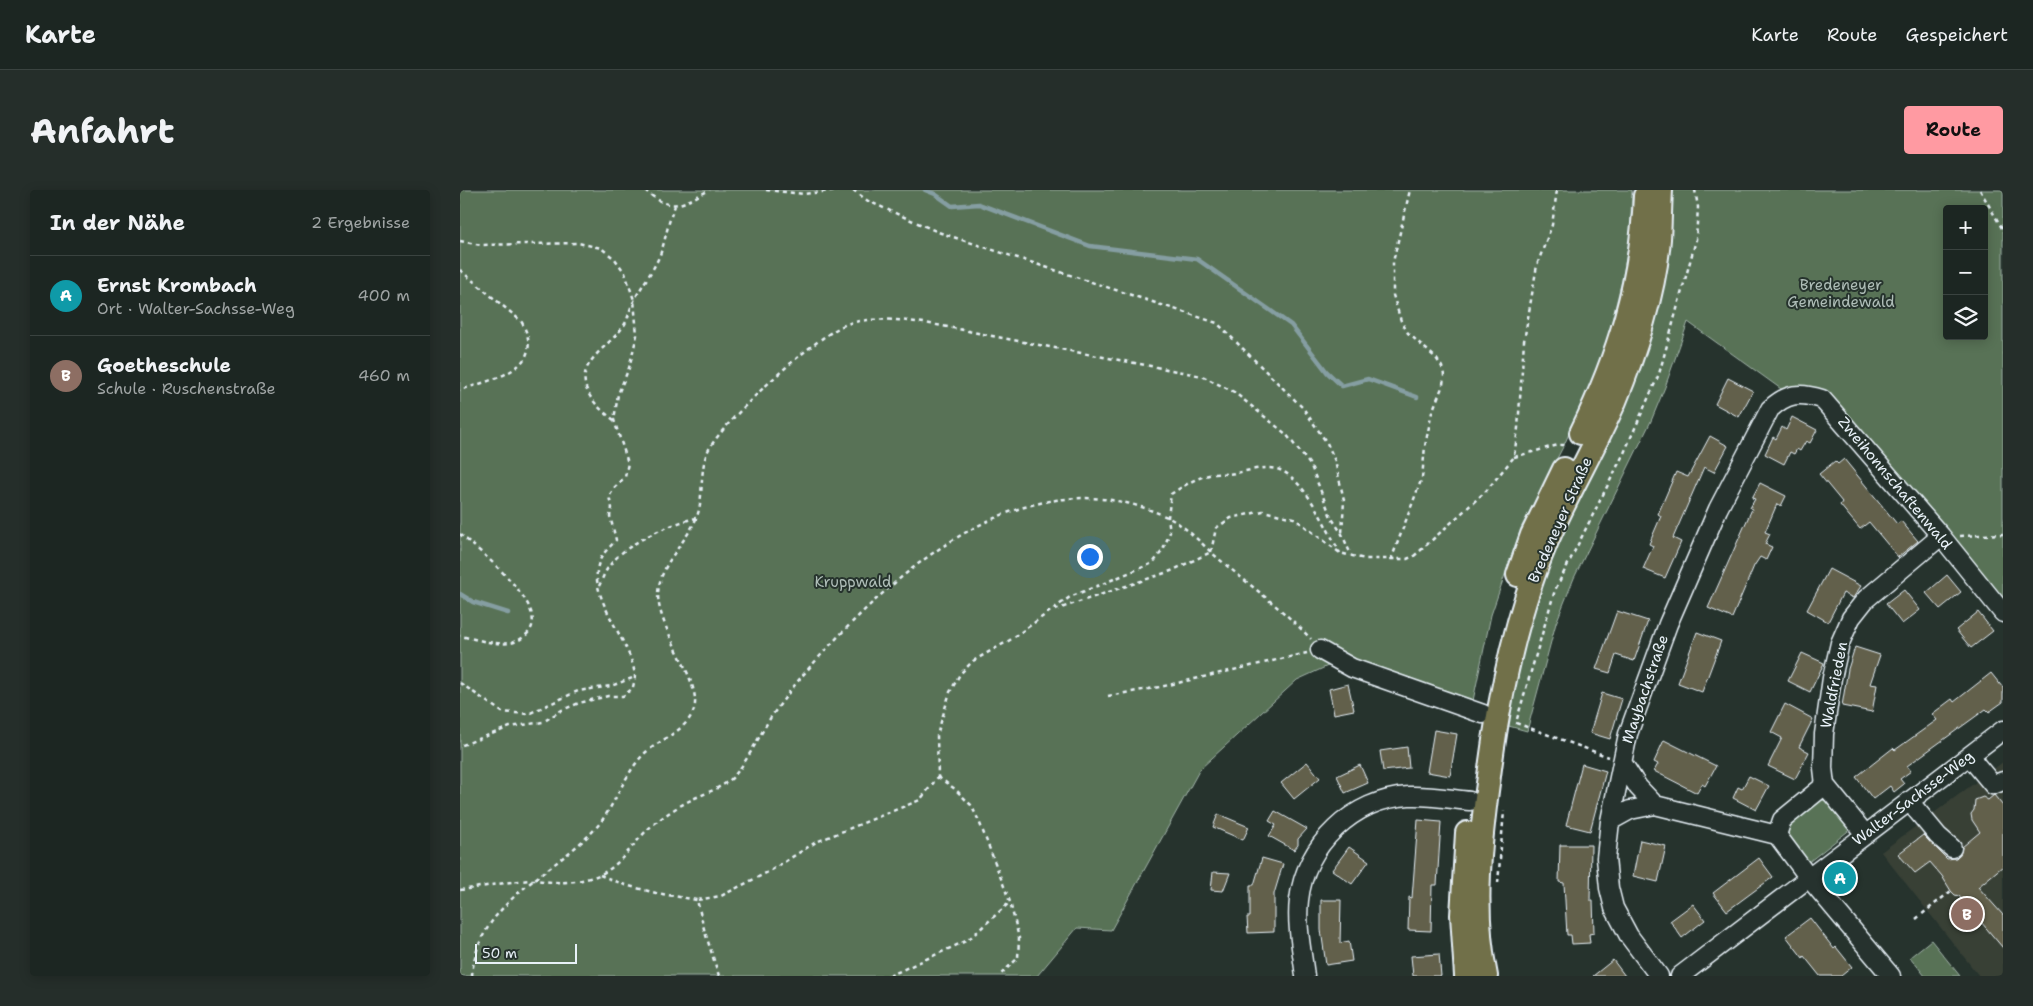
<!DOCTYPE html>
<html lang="de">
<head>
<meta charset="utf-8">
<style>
  body { margin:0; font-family:"Shantell Sans",sans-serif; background:#252e2a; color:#f1f3f6 }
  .controls { position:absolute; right:15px; top:15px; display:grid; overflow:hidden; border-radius:5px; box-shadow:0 2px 12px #0003 }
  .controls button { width:45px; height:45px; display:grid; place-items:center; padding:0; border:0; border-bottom:1px solid #3a4340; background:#1c2622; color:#f1f3f6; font:25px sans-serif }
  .scale { position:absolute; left:15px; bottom:12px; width:102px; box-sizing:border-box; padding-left:5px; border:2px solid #e8f1f8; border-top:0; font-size:14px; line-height:18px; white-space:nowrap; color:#e8f1f8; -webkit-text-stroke:4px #26332d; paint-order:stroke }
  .you { position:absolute; left:629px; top:366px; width:18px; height:18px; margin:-12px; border:4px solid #fff; border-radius:50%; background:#1a73e8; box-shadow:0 0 0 8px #1a73e833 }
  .badge { display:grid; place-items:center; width:32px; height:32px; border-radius:50%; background:#ff9aa2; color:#fff; font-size:16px; font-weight:700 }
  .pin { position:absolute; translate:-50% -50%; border:2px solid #fff; box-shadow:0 1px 5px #0006 }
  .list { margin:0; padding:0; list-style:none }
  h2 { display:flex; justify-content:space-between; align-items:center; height:65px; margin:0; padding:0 20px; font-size:21px }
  h2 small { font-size:16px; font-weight:400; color:#a0a5a5 }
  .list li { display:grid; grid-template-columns:32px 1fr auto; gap:15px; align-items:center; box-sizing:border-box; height:80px; padding:0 20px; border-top:1px solid #3a4340 }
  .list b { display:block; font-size:19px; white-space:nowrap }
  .list p { margin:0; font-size:16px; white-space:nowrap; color:#a0a5a5 }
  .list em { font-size:16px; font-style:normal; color:#a0a5a5 }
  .icon { flex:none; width:28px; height:28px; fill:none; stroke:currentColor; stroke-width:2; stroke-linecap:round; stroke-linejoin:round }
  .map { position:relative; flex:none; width:1543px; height:786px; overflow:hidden; border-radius:5px }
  header { display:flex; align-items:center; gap:30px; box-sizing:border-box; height:70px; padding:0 25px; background:#1c2622; border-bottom:1px solid #3a4340 }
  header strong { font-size:24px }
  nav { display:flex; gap:28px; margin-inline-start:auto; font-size:18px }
  .intro { display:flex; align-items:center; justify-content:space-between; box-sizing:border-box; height:120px; padding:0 30px }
  h1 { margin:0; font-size:35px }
  .button { padding:12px 22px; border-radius:5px; background:#ff9aa2; color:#111; font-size:18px; font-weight:700 }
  main { display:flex; gap:30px; padding:0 30px }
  aside { flex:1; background:#1c2622; border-radius:5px; box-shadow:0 2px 12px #0003 }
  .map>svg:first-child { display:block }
  .built { fill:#384036 }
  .green { fill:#597257; stroke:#a0b2a8; fill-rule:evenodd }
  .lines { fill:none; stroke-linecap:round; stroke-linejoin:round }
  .stream { stroke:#859ea2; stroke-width:4.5 }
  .building { fill:#62604c; stroke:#e8f1f8 }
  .minor-casing { stroke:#e8f1f8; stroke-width:21 }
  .major-casing { stroke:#e8f1f8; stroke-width:26 }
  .path { stroke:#e8f1f8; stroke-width:2.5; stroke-dasharray:4 4; stroke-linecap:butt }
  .minor { stroke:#26332d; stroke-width:18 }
  .major { stroke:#71704a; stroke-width:22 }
  .labels { text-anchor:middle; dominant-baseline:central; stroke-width:4; stroke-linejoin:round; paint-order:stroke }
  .park-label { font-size:15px; fill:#afbeb8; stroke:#26332d }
  .street-label { font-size:15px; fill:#e8f1f8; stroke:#26332d }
</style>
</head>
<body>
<header>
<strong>Karte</strong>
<nav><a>Karte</a><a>Route</a><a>Gespeichert</a></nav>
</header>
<div class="intro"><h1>Anfahrt</h1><a class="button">Route</a></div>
<main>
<aside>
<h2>In der Nähe<small>2 Ergebnisse</small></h2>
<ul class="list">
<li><span class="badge" style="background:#0f9aa8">A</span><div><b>Ernst Krombach</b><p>Ort · Walter-Sachsse-Weg</p></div><em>400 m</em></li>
<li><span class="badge" style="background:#8d6e63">B</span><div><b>Goetheschule</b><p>Schule · Ruschenstraße</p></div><em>460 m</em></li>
</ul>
</aside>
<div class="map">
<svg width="1543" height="786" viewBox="0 0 1543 786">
  <rect width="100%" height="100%" fill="#26332d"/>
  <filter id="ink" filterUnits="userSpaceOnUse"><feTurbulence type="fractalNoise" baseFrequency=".02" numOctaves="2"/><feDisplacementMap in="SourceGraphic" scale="10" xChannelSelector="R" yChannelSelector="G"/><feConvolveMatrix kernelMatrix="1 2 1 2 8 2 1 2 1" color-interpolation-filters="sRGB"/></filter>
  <g filter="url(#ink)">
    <path class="built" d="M1543,572V786H1519L1421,662Z"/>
    <path class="green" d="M0,0H1172L1170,47L1162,90L1148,147L1128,201L1104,255L1061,338L1031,425L1010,525L870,475L837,490L740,579L651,740L617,738L577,786H0Z
      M1209,0H1543V418L1374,217L1328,204L1228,132L1205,197L1191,231L1114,388L1096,433L1067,541L1045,535L1069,425ZM1487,19H1524V146H1487Z
      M1362,610L1373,613L1392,638L1345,675C1339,667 1329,657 1327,648C1321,629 1348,616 1362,610Z
      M1471,750L1500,786H1465L1450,767Z"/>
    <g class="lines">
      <path class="stream" d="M465,0L475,4L492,16L519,14L630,56L737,69L831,135L867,182L882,196L908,189L957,207
        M0,404L13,412L48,423"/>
    </g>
    <path class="building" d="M1268,188L1293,201L1279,227L1255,214Z
      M1332,227L1357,240L1350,253L1346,251L1340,261L1337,259L1334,264L1330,262L1324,274L1305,264L1313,247L1316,249L1322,237L1326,240Z
      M1250,246L1268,256L1254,282L1244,277L1213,348L1221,352L1205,388L1183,379L1193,356L1189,354L1201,326L1198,324L1216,282L1228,287Z
      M1384,269L1437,334L1441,331L1458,351L1438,367L1409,332L1400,339L1380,315L1382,312L1359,284L1375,271L1378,274Z
      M1300,293L1326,306L1321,316L1317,314L1305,342L1310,344L1305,354L1312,357L1306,370L1300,367L1294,376L1272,428L1248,418L1292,319L1290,318L1295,309L1292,308Z
      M1369,379L1401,396L1393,408L1383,403L1368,432L1347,420Z
      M1487,385L1501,402L1480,419L1466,403Z
      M1444,400L1460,420L1442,434L1426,414Z
      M1157,421L1188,431L1174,471L1156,465L1150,483L1136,479Z
      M1518,422L1533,441L1511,458L1496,440Z
      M1237,442L1261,451L1242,502L1218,493Z
      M1395,457L1420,465L1410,494L1417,495L1412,522L1382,516L1388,479Z
      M1342,463L1364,473L1350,502L1328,491Z
      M1531,483L1543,498V512L1529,522L1526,519L1447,576L1451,581L1440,589L1444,594L1434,602L1430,596L1413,609L1396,587L1433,558L1435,560L1477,530L1472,524L1492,509L1494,512Z
      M888,494L894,520L874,524L869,499Z
      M1142,503L1162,509L1150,549L1130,543Z
      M1325,514L1353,529L1339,557L1349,562L1335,589L1308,576L1322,548L1311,542Z
      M974,540L997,544L990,586L967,582Z
      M1204,550L1256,576L1245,596L1242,594L1237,603L1194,581L1198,574L1194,572Z
      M947,557L949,578L923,581L920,561Z
      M847,572L860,588L834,609L821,593Z
      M1122,574L1146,581L1130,641L1106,635Z
      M900,575L908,593L885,603L877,586Z
      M1289,586L1309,596L1296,620L1273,608L1278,597L1282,599Z
      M1534,605L1543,616V676L1518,697L1543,725V758L1499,706L1495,705L1491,701L1482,686L1470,672L1455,683L1438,664L1463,645L1487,669L1496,668L1500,664L1502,657L1520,642L1512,630L1511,624L1514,620L1515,610L1523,607L1528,610Z
      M815,621L847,639L838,649V655L834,660L809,646L816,635L809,631Z
      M758,624L789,637L783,650L753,637Z
      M958,630L981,632L977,695H972L971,741L948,740L949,707L952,708Z
      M1180,650L1206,656L1198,692L1173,686Z
      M1100,655H1131L1130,710H1133L1134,743L1129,744L1130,753L1112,754L1111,745H1107L1104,693L1099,692Z
      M889,657L909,671L892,694L872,680Z
      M802,668L823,674L814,704V742L788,743L787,727H790V695H794Z
      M1299,668L1313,687L1267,721L1253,703Z
      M753,682L770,683L763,701L751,700Z
      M861,710H881L880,753L889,751L892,771L866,775L861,740Z
      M1233,714L1245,730L1222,748L1210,731Z
      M1350,728L1374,759L1376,757L1392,777L1381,786H1360L1344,766L1343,768L1326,746Z
      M979,764L981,786H953L951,766Z
      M1153,770L1165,786H1133Z"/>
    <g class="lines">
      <defs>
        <path id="minor" d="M860,460L892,478L1023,524
          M1509,566L1533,595L1543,591
          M1162,572L1178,597L1195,615
          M1365,595L1363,578L1364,544L1372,488L1380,453L1391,428L1406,409L1481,346
          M1449,611L1478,646L1492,658
          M1150,631L1170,620L1195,615L1317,645
          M1405,644L1365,595L1322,630L1317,645L1349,688L1431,786
          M845,786C842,761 836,735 839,710C845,655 893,609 949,606C969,605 990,609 1010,611
          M1199,786L1169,746L1154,718L1149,698L1146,668L1150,631L1168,544L1208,434L1258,319L1310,219C1327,203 1340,202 1362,209L1481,346L1543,423
          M1220,786L1543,540"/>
        <path id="major" d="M1121,243C1159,165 1181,93 1185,6
          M1058,385L1072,345L1104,279
          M1006,786L1002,725L1007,643
          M1026,786C1012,721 1020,651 1029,586C1039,507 1055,426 1087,351C1107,304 1134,259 1155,211C1175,163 1195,101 1199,49C1200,33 1200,16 1201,0"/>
      </defs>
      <use href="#minor" class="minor-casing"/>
      <use href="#major" class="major-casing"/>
      <path class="path" d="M185,0C213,25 222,13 250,0
        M306,0L344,4L379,0
        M393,0L408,11L478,42L757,133L843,218L867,253L875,271L884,310L882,344
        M1520,0L1543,40
        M0,51L21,55L118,53L141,58L155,69L165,83L174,110L177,145L169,178L158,204L154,230L168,273L165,287L154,298L149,307L152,318L150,326L156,350C151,356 144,362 141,368C122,403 173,451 175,487C175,491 173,495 173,498L163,506H148L119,513L102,520L83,532L50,537L0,556
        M0,80L61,131C89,179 33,189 0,200
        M154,230C139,219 119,201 126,180C133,162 158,148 166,132C169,125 170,118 174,111C181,96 192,83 199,67C206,51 207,33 215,16
        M1054,267L1098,255H1108
        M0,344C18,360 94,419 67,444C62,449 56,452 50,453C34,455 16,449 0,446
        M1500,346L1543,344
        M751,362L756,338L771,328L803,321L834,328L880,363L905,369H947L954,366L961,360L1026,301L1054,267L1058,238L1064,151L1077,75L1092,35L1097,0
        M931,370L962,288L965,256L972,222L983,195L984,185L982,177L976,168L948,143L941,131L933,105V72L950,0
        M139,396C142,390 144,383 148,378C163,354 209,334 236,328
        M595,420L711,381L751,362
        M0,493L42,522L68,524L118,501L151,496L175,487
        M648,506L700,497L847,463
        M1057,529L1095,400L1164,263L1199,184L1236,50L1238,17L1235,0
        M1056,533L1149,567
        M478,587L495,599L511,615L519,631L550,712L559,748L558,768L539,786
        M140,685L165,695L196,703L237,710
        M1038,693L1044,621
        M0,700C24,697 49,691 73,690C80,690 87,692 94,692C109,693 128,690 141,684C163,674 175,649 194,634C205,625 217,617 229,611C244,603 264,598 275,585C289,568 299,546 311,527C321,513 332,498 343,485C431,385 563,260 707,327C724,335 738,350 752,363C785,392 821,417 851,449
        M1456,729L1491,701
        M12,786C17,713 89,687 134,640C154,619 162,588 182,566C197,550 222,544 232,524C249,495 190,435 199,396C204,370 226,352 236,329C245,308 238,279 249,259C266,229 358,142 390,133C434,122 499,140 543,148C610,161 676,173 742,186L774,202L826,244L851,276L871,327L882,344L891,365
        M259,786L244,739L237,710L261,706L310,681L356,652L460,610L478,587L477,545L490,502L500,484L513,471L550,450L610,407L693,373L703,360L710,342L708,327L711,304C725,295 738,286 755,284C762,283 768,285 775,283C789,281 805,275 820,280C846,291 867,339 880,363
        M429,786L508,750L550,712"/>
      <use href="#minor" class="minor"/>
      <use href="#major" class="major"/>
    </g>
  </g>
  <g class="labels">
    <g class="park-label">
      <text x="1381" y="95">Bredeneyer<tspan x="1381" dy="17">Gemeindewald</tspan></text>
      <text x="393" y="392">Kruppwald</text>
    </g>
    <g class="street-label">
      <text transform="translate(1435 293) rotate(50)">Zweihonnschaftenwald</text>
      <text transform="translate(1100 330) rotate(-66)">Bredeneyer Straße</text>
      <text transform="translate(1374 495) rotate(-79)">Waldfrieden</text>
      <text transform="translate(1185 499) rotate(-71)">Maybachstraße</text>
      <text transform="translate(1453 608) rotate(-37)">Walter-Sachsse-Weg</text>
    </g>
  </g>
</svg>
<div class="controls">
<button>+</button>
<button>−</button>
<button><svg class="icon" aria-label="layers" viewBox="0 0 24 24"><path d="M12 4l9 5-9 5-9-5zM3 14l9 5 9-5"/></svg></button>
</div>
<div class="scale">50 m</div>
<div class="you"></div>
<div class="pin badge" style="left:1380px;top:688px;background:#0f9aa8">A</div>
<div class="pin badge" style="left:1507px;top:724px;background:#8d6e63">B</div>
</div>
</main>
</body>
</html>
